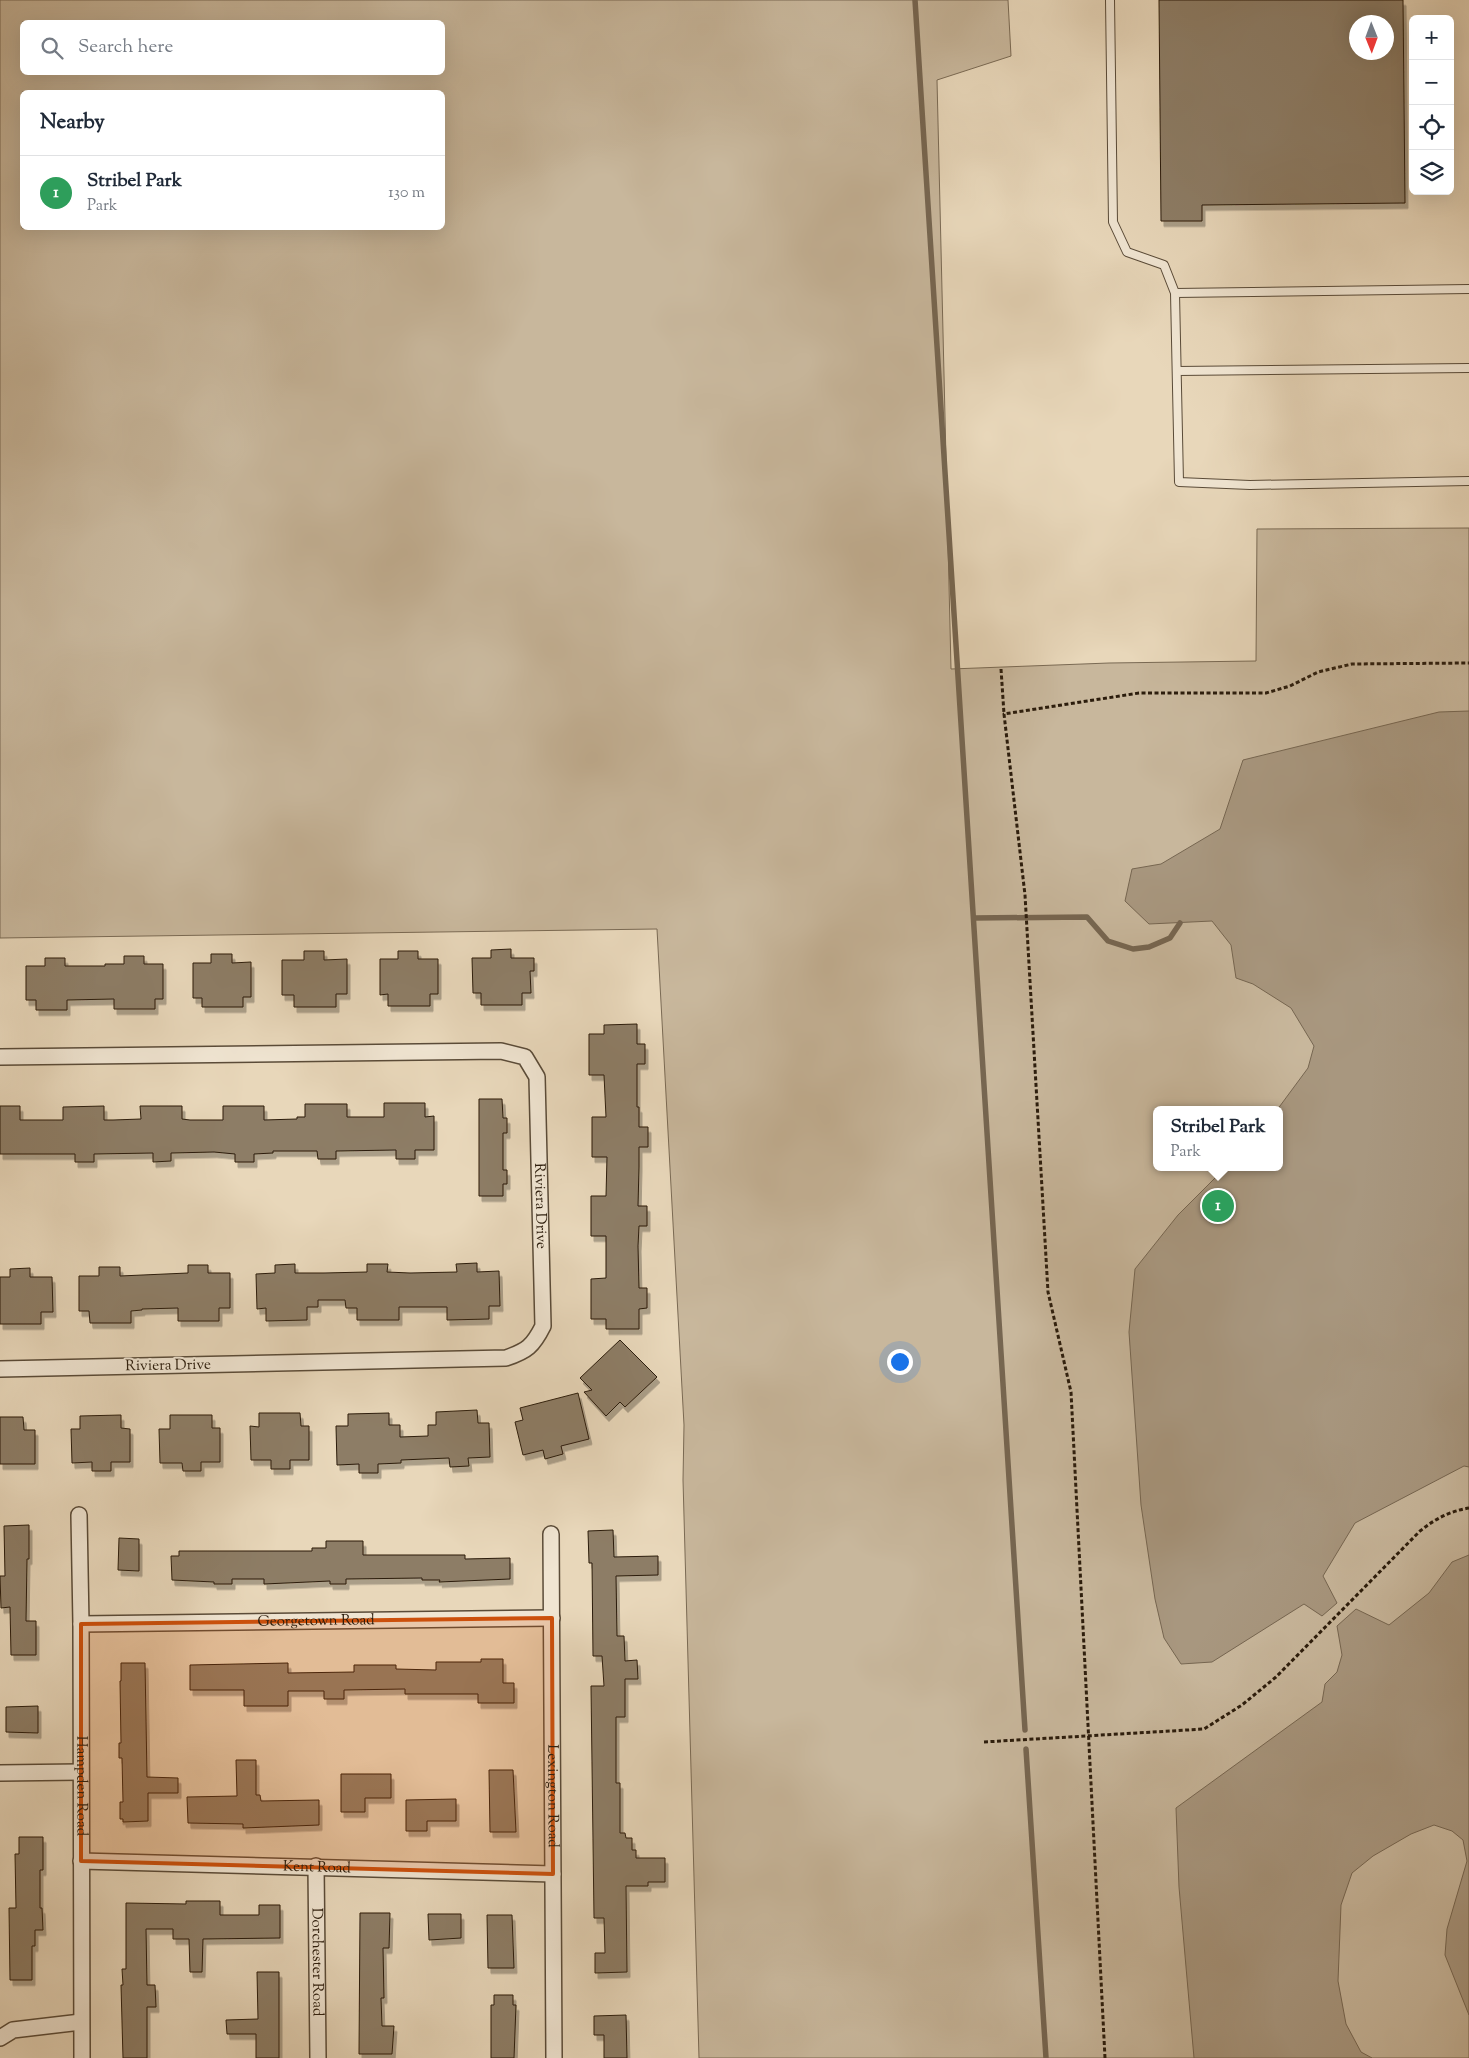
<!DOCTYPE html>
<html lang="en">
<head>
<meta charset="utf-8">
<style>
  body { margin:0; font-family:"Sorts Mill Goudy",serif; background:#f2f2f3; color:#1f2937 }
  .controls { position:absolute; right:15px; top:15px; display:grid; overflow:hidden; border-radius:8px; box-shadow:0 5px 20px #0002 }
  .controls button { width:45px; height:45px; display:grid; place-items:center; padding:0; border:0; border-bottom:1px solid #e0e1e3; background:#fff; color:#1f2937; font:25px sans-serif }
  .compass { position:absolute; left:1349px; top:15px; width:45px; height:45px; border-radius:50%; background:#fff; box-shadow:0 5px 20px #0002; rotate:179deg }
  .you { position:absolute; left:899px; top:1361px; width:18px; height:18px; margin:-12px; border:4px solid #fff; border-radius:50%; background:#1a73e8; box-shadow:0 0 0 8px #1a73e833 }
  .badge { display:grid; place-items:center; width:32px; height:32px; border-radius:50%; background:#db2777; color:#fff; font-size:16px; font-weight:700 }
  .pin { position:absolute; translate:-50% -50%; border:2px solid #fff; box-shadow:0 1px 5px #0006 }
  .popup { position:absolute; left:1153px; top:1106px; width:130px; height:65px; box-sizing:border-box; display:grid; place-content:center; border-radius:8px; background:#fff; filter:drop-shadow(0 1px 4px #0005); font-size:16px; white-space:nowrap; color:#747a83 }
  .popup b { font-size:19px; color:#1f2937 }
  .popup::after { content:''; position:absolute; left:50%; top:100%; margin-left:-10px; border:10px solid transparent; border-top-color:#fff }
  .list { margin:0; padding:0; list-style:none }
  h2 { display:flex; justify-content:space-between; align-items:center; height:65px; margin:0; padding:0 20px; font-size:21px }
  h2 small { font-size:16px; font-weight:400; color:#747a83 }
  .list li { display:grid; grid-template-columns:32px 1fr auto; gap:15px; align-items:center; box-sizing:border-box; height:75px; padding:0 20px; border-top:1px solid #e0e1e3 }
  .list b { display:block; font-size:19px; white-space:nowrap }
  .list p { margin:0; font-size:16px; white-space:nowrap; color:#747a83 }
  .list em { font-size:16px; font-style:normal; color:#747a83 }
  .icon { flex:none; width:28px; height:28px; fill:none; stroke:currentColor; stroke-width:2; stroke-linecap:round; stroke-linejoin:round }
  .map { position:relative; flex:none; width:1469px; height:2058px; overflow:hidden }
  .search { position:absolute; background:#fff; box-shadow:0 5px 20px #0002; left:20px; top:20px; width:425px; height:55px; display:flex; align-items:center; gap:12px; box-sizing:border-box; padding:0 18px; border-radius:8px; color:#747a83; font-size:19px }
  .panel { position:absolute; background:#fff; box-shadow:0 5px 20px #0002; left:20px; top:90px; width:425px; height:140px; border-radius:8px }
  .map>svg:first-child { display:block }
  .green { fill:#c8b79c; stroke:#7a6a54; fill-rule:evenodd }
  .water { fill:#a8977f; stroke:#766651 }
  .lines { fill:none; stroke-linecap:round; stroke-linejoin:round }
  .stream { stroke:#766651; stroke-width:5.5 }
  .building { fill:#8d7d66; stroke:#2b1c0c; fill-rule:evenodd; filter:url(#shadow) }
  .service-casing { stroke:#5a4b38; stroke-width:10 }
  .minor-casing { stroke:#5a4b38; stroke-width:18 }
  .path { stroke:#2b1c0c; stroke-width:3; stroke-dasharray:4 2.5; stroke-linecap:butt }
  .service { stroke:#f0e5d2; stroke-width:8 }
  .minor { stroke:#f0e5d2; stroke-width:15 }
  .marked { fill:#cc500c; fill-opacity:0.2; stroke:#cc500c; stroke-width:4; stroke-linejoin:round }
  .labels { text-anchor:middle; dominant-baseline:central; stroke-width:4; stroke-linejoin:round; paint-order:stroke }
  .street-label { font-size:15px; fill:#2b1c0c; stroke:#f0e5d2 }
</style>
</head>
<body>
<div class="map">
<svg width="1469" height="2058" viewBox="0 0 1469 2058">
  <defs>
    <filter id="shadow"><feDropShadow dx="3" dy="5.5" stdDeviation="0" flood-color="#0004"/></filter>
  </defs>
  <rect width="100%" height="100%" fill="#e8d7ba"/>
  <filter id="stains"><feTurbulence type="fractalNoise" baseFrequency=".004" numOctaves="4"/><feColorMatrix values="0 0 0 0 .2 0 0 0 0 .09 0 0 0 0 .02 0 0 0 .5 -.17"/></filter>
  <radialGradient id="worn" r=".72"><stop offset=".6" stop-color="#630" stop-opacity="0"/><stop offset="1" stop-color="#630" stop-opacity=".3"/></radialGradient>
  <path class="green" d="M0,0H1008L1011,56L937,80L951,669L1109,663L1256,661L1257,529L1469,528V2058H699L683,1480L684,1425L657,929L0,938ZM22,22H442V72H22ZM22,92H442V228H22ZM1157,1110H1279V1167H1157Z"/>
  <path class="water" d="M1469,711V1467L1464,1466L1355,1523L1323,1576L1337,1603L1322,1616L1304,1604L1212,1662L1181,1664L1164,1638L1155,1599L1141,1505L1129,1332L1135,1269L1178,1215L1226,1167H1279V1110H1277L1308,1068L1314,1046L1291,1008L1253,984L1236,978L1231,945L1212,921L1149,924L1125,901L1132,869L1161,864L1220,829L1243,760L1439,712Z
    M1469,1555V2015L1445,1955L1447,1929L1467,1861L1463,1840L1452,1831L1434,1825L1411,1834L1373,1856L1352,1873L1341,1905L1338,1981L1346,2024L1361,2052L1372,2058H1194L1179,1887L1176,1808L1322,1702L1325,1684L1337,1672L1342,1655L1337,1626L1356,1609L1389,1625L1429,1593L1452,1562Z"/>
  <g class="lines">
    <path class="stream" d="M915,0L1025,1730
      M974,918L1087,917L1108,941L1133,949L1149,947L1170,938L1180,923
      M1026,1749L1046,2058"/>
  </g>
  <path class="building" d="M1159,0H1403L1405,203L1202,205V221H1161ZM1356,22H1386V52H1356Z
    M511,949V958H534V971H530L531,993H522V1005H481V993H473L472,958H491V950Z
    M304,951H324V960L347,959V994H336V1007H294V995H282V960H304Z
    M398,951H418V959H438V994H430V1006H388V994L380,995V959H398Z
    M211,954H232V963L251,962V997H243V1007H202V998H193V963H211Z
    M124,956H144V964H163V999H155V1009H114V999L67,1000V1010H36V1000H26V966H45V958H65V966H105V964H124Z
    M637,1024V1044H645V1064H637V1107H639V1127H648V1147H639V1167L638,1206H647V1226H639L638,1246L639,1288H647V1308L639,1309V1329H606V1319H591V1279L606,1278V1236H591V1196H606L607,1157H592V1117H606L604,1075H589V1034H604V1025Z
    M479,1099H502L503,1118H507V1133H503V1170H507V1184H503V1196H479Z
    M384,1103H425V1117L434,1116V1150H415V1159H396V1150L336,1151V1159H318L317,1151H273V1153L254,1154V1162H235V1154L214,1152L171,1153V1161L153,1162V1153L94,1154V1162H75V1154H0V1106H20V1120H63V1107L104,1106V1120H113L141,1119L140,1106H182V1119L190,1120H223V1106H264V1120L297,1119V1117H305V1104H347V1117H384Z
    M477,1263V1272L499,1271L500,1306H489V1319L447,1320V1307H399V1320H357V1308H346L345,1300H318V1307H307V1320L266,1321V1308L257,1309L256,1274L275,1273V1265L295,1264V1273H324L367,1272V1264H388L387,1272L410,1273L457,1272L456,1264Z
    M188,1265H208V1273H230V1308H219V1321H178V1308L142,1309V1310L131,1311V1323H90L89,1311H79V1276H99V1267H120V1276L188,1273Z
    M30,1268V1277H52L53,1312H41V1324H0V1277H10V1269Z
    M620,1340L657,1377L625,1407L620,1402L606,1416L584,1392L592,1390L580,1378Z
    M578,1393L589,1439L561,1446L563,1454L545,1459L543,1450L523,1455L515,1422L523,1420L520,1408Z
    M477,1410L478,1423H489L490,1457L468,1458L469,1466L450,1467L449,1458L401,1460V1463L378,1464V1473H359V1464L337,1465L336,1426H348V1414L389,1413V1425H400V1437L428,1436V1425H436V1412Z
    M259,1413H300L301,1426H309V1460H290V1469H271V1460H251L250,1426L259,1427Z
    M121,1415V1428L130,1429V1462H111V1471H92V1462L72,1463L71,1429H80V1416Z
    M170,1415H212V1428H220V1462H201V1471H183L182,1463H160L159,1429H170Z
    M0,1417H23L24,1430H35V1464H0Z
    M29,1525V1559H27L26,1621H36V1655H11L10,1607L1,1608L0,1576H5L4,1526Z
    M613,1530L614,1557L658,1556V1575L616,1576L617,1636H624L625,1661L637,1660L638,1679H625V1717H616V1783H620V1833H625L626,1838H632V1850H636V1858H665V1882H648V1886H626L627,1972L595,1973V1953H605L604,1918H594L591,1686H604L602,1656H593L592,1563H589L588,1531Z
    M119,1538L139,1539V1571L118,1570Z
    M326,1541H363V1555H465V1559L510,1558V1579L439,1582L440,1580H422V1578L346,1579V1584H330V1581L264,1584V1579H232V1584H214V1582L172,1580L171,1556H179V1551H312V1548H326Z
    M481,1659H503V1683H514V1703H478V1694H405V1689L344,1690V1699H324V1691H288V1706H244V1690H190V1665L288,1663V1673L354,1672V1665H396V1669L436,1670V1662H481Z
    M121,1663H145L147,1777L178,1778V1793H148V1821L123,1822V1819H120V1802H123L122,1758H119V1743H121L120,1681H121Z
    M38,1706V1733L6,1732V1707Z
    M236,1760H256V1795H260L261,1801L319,1800V1825L243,1828V1824L188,1823L187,1797L237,1796Z
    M489,1770H513L516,1832H490Z
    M341,1774H391V1798H365V1812H341Z
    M456,1799V1821H427V1831H406V1800Z
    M19,1837H43V1870H40V1908H42L43,1930H35V1946H32V1980H10L9,1908H16L15,1854H19Z
    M186,1901H220V1915H259V1905H280V1938L203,1939L202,1972H190L189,1939H173V1929H146L147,1985H155L156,2007H147V2058H123L121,1985H123L122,1969H126V1903L186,1904Z
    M360,1913H390L389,1948H383L384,1998H381L382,2026H394L392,2054H359Z
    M428,1914H461V1938L429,1940Z
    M487,1915H512L514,1968H488Z
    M257,1972H279V2058H256V2034H227L226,2020L258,2019Z
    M494,1995H513V2005H516L514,2058H491V2005H494Z
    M626,2015L627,2058H604V2035H594V2016Z"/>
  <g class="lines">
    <defs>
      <path id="service" d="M1110,0L1113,222L1127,252L1164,265L1175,293L1179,482L1250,485L1469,481
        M1175,293L1469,289
        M1177,371L1469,368"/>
      <g id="minor">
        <path id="s1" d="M0,1057L501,1051L525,1057L537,1077L543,1326C533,1346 527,1351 506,1358L0,1369"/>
        <path id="s2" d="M79,1515L81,1624L82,2058"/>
        <path id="s3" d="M551,1534L554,2058"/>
        <path id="s4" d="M81,1624L552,1618"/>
        <path d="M0,1773L80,1772"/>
        <path id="s5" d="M81,1861L553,1874"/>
        <path id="s6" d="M316,1866L318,2058"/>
        <path d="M0,2038L13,2030L81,2022"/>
      </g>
    </defs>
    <use href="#service" class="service-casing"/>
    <use href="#minor" class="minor-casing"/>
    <path class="path" d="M1001,669L1004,714
      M984,1742L1204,1729L1242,1705L1276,1677L1420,1531C1435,1519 1450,1511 1469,1508
      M1105,2058L1071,1392L1048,1292L1025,895L1004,714L1139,693H1266L1290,686L1318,672L1352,664L1469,663"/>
    <use href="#service" class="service"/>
    <use href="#minor" class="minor"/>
  </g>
  <path class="marked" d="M552,1618L553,1874L81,1861V1624Z"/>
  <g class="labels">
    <g class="street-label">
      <text stroke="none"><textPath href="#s1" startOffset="678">Riviera Drive</textPath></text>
      <text transform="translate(168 1366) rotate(-1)">Riviera Drive</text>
      <text stroke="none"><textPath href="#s4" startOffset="235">Georgetown Road</textPath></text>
      <text stroke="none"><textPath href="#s2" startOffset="271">Hampden Road</textPath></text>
      <text stroke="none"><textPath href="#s3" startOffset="262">Lexington Road</textPath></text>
      <text stroke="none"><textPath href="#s5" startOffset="236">Kent Road</textPath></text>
      <text stroke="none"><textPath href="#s6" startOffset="96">Dorchester Road</textPath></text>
    </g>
  </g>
  <rect width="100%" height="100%" filter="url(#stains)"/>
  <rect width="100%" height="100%" fill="url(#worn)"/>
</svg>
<div class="controls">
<button>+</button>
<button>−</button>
<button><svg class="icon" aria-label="locate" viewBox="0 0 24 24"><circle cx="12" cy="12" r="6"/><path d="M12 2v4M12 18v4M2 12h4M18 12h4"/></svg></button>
<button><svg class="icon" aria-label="layers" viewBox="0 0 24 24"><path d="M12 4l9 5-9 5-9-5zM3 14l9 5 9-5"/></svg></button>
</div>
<svg class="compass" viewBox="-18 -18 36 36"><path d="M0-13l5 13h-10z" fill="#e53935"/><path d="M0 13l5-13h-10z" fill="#747a83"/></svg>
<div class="you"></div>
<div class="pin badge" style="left:1218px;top:1206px;background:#2e9e5b">1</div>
<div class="popup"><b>Stribel Park</b>Park</div>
<div class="search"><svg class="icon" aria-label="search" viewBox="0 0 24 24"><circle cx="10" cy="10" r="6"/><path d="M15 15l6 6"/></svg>Search here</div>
<section class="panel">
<h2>Nearby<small></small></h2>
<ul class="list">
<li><span class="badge" style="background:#2e9e5b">1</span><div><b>Stribel Park</b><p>Park</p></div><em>130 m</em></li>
</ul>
</section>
</div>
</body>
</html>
